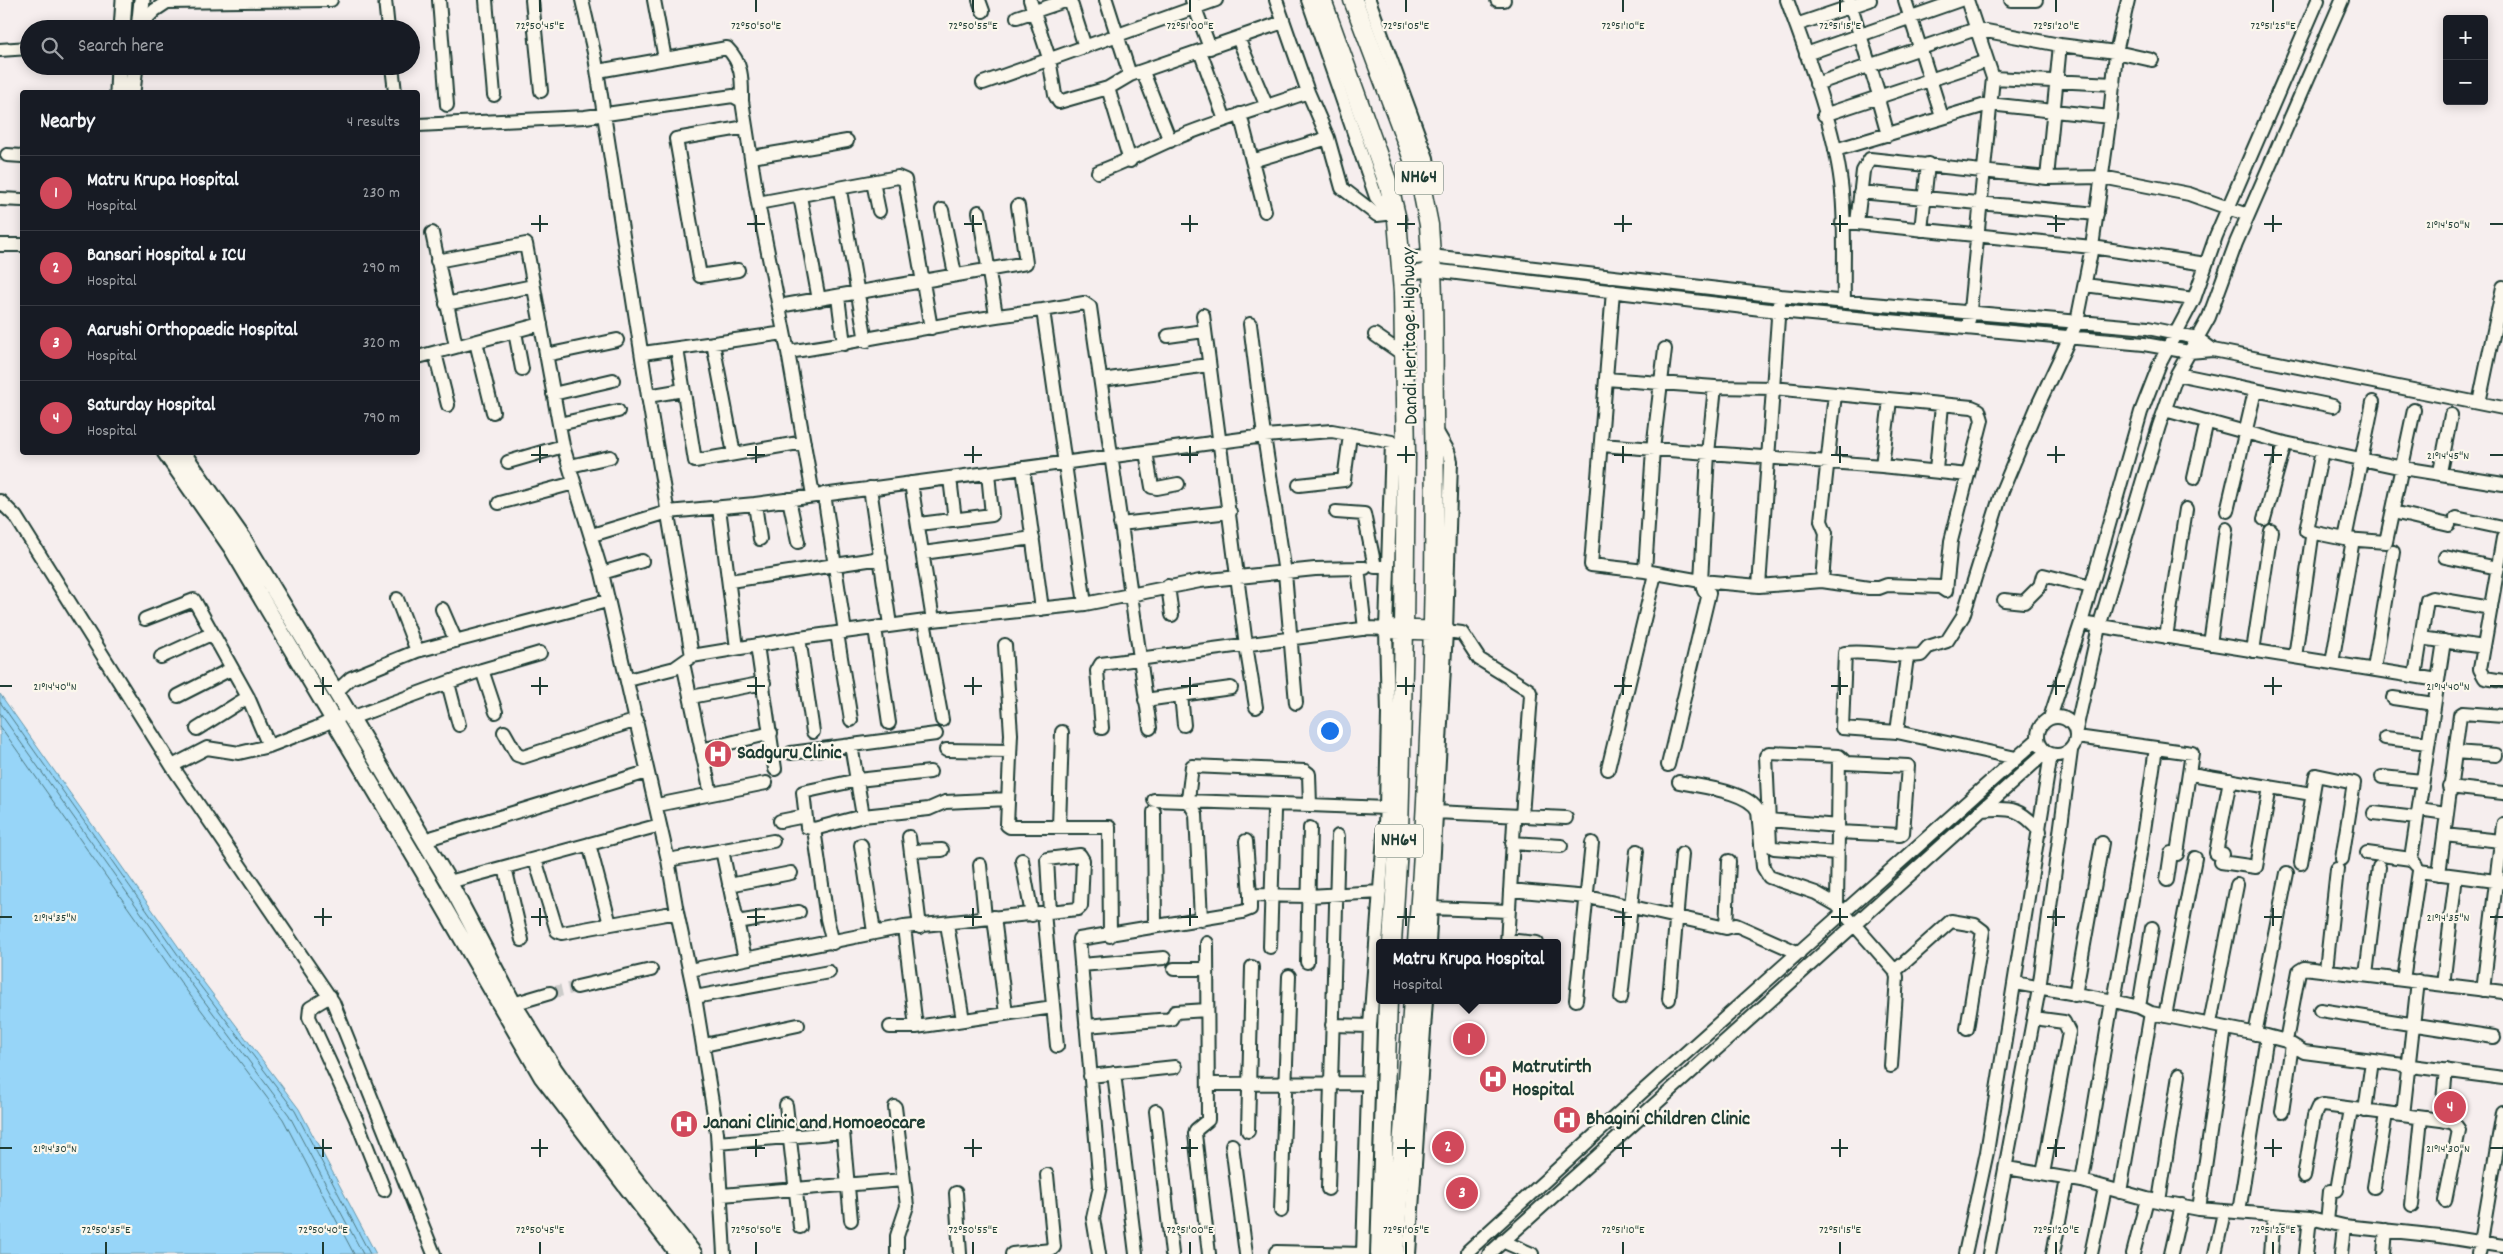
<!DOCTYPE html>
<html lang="en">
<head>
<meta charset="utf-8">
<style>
  body { margin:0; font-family:Dekko,sans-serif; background:#242831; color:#f1f3f6 }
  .controls { position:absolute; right:15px; top:15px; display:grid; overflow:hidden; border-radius:5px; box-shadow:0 2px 12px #0003 }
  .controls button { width:45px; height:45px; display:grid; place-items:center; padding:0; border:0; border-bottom:1px solid #363941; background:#171b24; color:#f1f3f6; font:25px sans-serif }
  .you { position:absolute; left:1329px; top:730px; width:18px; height:18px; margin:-12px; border:4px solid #fff; border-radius:50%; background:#1a73e8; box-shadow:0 0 0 8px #1a73e833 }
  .badge { display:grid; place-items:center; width:32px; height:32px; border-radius:50%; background:#d1495b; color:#fff; font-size:16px; font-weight:700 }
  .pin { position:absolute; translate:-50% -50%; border:2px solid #fff; box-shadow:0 1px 5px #0006 }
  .popup { position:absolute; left:1376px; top:939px; width:185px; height:65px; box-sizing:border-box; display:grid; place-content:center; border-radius:5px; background:#171b24; filter:drop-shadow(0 1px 4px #0005); font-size:16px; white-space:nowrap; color:#9ea1a6 }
  .popup b { font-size:19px; color:#f1f3f6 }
  .popup::after { content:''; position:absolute; left:50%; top:100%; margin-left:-10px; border:10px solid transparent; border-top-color:#171b24 }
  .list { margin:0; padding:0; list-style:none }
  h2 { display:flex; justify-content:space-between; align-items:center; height:65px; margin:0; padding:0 20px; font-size:21px }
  h2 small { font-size:16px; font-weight:400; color:#9ea1a6 }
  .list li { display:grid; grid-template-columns:32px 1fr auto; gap:15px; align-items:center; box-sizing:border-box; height:75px; padding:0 20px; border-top:1px solid #363941 }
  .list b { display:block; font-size:19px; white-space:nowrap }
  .list p { margin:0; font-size:16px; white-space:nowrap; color:#9ea1a6 }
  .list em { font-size:16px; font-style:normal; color:#9ea1a6 }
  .icon { flex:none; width:28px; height:28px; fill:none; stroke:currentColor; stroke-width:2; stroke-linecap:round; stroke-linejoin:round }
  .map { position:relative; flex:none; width:2503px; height:1254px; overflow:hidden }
  .search { position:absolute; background:#171b24; box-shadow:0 2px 12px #0003; left:20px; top:20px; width:400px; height:55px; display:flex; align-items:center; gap:12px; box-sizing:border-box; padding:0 18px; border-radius:28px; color:#9ea1a6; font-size:19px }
  .panel { position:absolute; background:#171b24; box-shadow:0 2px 12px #0003; left:20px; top:90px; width:400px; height:365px; border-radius:5px }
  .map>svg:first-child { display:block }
  .water { fill:#97d5f8; stroke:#6798aa }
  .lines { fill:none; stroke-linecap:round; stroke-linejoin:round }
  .shore { stroke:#4f7a82; stroke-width:1 }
  .minor-tunnel { stroke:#cbcbc9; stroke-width:12; stroke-dasharray:12 6; stroke-linecap:butt }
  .minor-casing { stroke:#1f3d34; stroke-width:16 }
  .major-casing { stroke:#1f3d34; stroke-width:19 }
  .highway-casing { stroke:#1f3d34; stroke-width:21 }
  .minor { stroke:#fbf7ec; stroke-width:12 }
  .major { stroke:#fbf7ec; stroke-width:15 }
  .highway { stroke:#fbf7ec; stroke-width:18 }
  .ticks { fill:none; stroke:#1f3d34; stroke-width:2 }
  .labels { text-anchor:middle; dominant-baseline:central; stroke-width:4.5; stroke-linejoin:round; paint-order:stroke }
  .shield { fill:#fbf7ec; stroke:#61756b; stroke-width:1 }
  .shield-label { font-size:19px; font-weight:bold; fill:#1f3d34 }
  .street-label { font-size:20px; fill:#1f3d34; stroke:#fbf7ec }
  .poi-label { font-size:20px; font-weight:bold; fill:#1f3d34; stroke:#fbf7ec; text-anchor:start }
  .ticks-label { font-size:12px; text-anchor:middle; fill:#1f3d34; stroke:#fbf7ec; stroke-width:4.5; stroke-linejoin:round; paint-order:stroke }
</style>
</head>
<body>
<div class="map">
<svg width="2503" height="1254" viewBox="0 0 2503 1254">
  <rect width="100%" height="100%" fill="#f6eeee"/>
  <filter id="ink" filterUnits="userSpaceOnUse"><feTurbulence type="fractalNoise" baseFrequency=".02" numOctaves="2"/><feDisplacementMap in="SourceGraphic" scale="10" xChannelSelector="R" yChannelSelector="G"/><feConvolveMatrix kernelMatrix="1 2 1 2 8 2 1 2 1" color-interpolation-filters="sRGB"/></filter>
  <g filter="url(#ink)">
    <path class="water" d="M0,694L199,976L299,1109L376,1254H0Z"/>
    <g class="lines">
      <path class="shore" d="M0,702L195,979L295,1111L370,1254
        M0,713L190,982L289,1115L363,1254
        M0,726L184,987L283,1119L354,1254"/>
      <path class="minor-tunnel" d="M550,993L577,987"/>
      <defs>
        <path id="minor" d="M385,0L388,29
          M439,0L447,105
          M486,0L494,95
          M532,0L541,91
          M582,0L595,57L648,396L692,656
          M654,0L665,59
          M979,0L983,11
          M1030,0L1049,58L1055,95L1059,102L1108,88L1130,75L1283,22
          M1070,0L1085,47
          M1106,0L1130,75
          M1192,0L1210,48
          M1276,0L1308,92L1328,138
          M1308,0L1376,197L1381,203L1394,209
          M1369,0L1427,158L1429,170L1425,192
          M1497,0H1504
          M1787,0C1807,55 1834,125 1841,183C1846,222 1843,263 1844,302
          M1849,0L1880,98L1879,103L1888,135
          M1905,0L1942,117
          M1967,0L1993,78L1969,320
          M2011,0H2036
          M2128,0L2116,52L2152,60
          M1017,17L1068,0
          M1796,25L1870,0
          M139,26L155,10L167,2L331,0
          M1238,38L1267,107
          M0,50L29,48
          M1200,51L1225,120
          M1806,54L1960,0
          M392,66L395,92
          M598,71L727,48C743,64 742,80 742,101
          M1143,72L1170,141
          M1993,78L2114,84
          M983,83L1216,0
          M1816,84L1976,29L2060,45L2116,52L2110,117L2092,247L2077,322L2038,405L2002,491L1963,616L1947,641L1928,647L1921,655C1896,658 1871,650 1845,653L1842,728L1897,732L2016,758
          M1108,88L1130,161
          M1240,114L1265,211
          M1824,115L1987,61
          M418,125L585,117L733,96L742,101L758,203L788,352L813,495
          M1835,150L1989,104L2110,117
          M7,155L22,156
          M752,157L847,141
          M1252,161L1328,138L1342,188L1377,215L1395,213
          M1098,172C1123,163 1146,151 1171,140C1216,121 1263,108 1308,92
          M2047,178L2060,45
          M873,182L879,211
          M840,190L866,341
          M1860,192L2097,214
          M800,196L819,300
          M0,199L22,200
          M758,203L898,177L905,180L931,328
          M942,210L955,274
          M979,212L996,315
          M1842,223H1857L2092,247L2206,264
          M1857,223L1863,171L1870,159L2047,178L2102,177L2189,194L2248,215
          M1921,230L1928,164
          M432,233L456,346
          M0,245H22
          M1400,260L1431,256L1780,296L2148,328L2197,338L2213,350
          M437,261L526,244L563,446L602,573L668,860L677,912L695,997L717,1133L724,1254
          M738,270L700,276L676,139L746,127
          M1401,274L1432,270L1778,311L2144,344L2189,352L2213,350L2503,408
          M2085,285L2194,299
          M838,297L844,344
          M446,304L533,286
          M779,306L1026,263L1018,206
          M1043,310L1084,303L1090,307L1150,728
          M1203,315L1246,645L1256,707
          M1250,324L1264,436L1285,573L1296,703
          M515,332L522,369
          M1375,335L1404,355
          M1168,336L1204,331
          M476,342L493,412
          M713,343L734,454
          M677,349L695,461L804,442
          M788,352C874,340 958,319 1043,310L1085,604
          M435,353L448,405
          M643,353L784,333
          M546,355L617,340
          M418,357L541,324
          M2177,374L2333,406
          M1606,379L1715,387L1773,388L1972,407L1979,410L1982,420L1951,541L1946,591L1940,587L1887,585L1879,588H1869L1822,581L1759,586L1701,581L1645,571L1591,565L1613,291
          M1102,380L1208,365
          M553,394L613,380
          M648,396L683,390
          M2479,403L2503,287
          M2165,410L2285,443L2403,468L2503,484
          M559,424L618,411
          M1601,445L1882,466L1968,475
          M2322,451L2306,531L2345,539L2386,542L2414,410
          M1146,452L1152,487L1157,488L1178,484
          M508,462L563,446
          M570,466L610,457
          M1882,466L1890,400
          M1023,468L1042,609
          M1936,470L1942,405
          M2440,472L2451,415
          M950,478L955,520
          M2194,478L2207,421
          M911,483L933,620
          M1299,485L1344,480L1350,435
          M870,488L890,625
          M824,494L845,632
          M789,499L798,542
          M0,501L16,517L172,766L333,1002L434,1254
          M499,503L574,483
          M755,504L760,539
          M719,508L737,648
          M2227,511L2255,391
          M1336,512L1364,514L1375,567H1387
          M2393,512L2449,525
          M2456,518L2503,528
          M2264,519L2285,443
          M919,524L992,515L988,473
          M1120,524L1230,512
          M592,535L668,512L755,504L1264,436L1332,431L1392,442L1386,629L1388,714
          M2503,538L2480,669L2485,678L2503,681
          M2345,539L2373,402
          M923,553L1033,538
          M2445,557L2498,568
          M1645,571L1653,449L1665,349
          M602,573L642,561
          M730,581L881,558
          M1822,581L1826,533L1821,521L1835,394
          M1168,586L1172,615
          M1759,586L1779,304
          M397,599L417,651
          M2004,600L2024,602L2040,586L2043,575L2091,587
          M442,609L455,639
          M145,619L194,600L248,697L269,746
          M924,621L942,720
          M2081,623L2438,680
          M875,628L889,723
          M1365,629L1358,568H1365
          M1446,631L1462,633L1479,659L1529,690L1531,695L1522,816
          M837,633L851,720
          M2166,637L2186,509
          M799,638L813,732
          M2421,638L2484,647
          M2210,644L2226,529
          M757,645L775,769
          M1005,645L1011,734L1007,825L1010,827H1109L1110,936
          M2253,651L2271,531
          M161,657L211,634
          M2295,657L2312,537
          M683,663L711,794
          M2332,663L2352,545
          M2374,669L2393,552
          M482,670L496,712
          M2415,676L2427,600L2432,598L2491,608
          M628,680L675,668L692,656L807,637L933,620L1085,604L1200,581L1315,569L1358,568
          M448,683L459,725
          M336,692L351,678L417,651L607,601
          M1181,695L1184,725
          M178,696L231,669
          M691,697L764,683
          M2393,698L2434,704
          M1145,700L1231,688
          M2038 736a19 19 0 1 1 38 0a19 19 0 1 1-38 0Z
          M351,718L482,670L540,653
          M2050,718L2081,623L2141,412L2160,363L2194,299L2216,236L2318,0
          M1102,728L1097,671L1101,664L1369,628L1386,629
          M197,729L248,697
          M2076,730L2099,627L2159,426L2177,374L2209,317L2236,243L2342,0
          M504,732L517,755L523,757L637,720
          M1897,732L1907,657
          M2077,737L2192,753L2177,854L2171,853L2167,880
          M2385,738L2428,743
          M851,745L863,816
          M701,750L771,733
          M946,750L1010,751
          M2455,752L2496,755
          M791,753L936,734
          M1668,765L1709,593L1704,591L1701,581L1708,453L1715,387
          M172,766L207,748L239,753L269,746L316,728L348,713
          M1608,769L1655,574
          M930,772L858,780L803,792L807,827L814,829L863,816L929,809L945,802L1008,799
          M2191,774L2312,794
          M2382,777L2422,781
          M2230,780L2216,853L2223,854L2221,862L2256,867L2270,787
          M1679,782C1701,787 1748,791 1758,811L1763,867L1769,877L1816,893L1837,905L1895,971L1897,977L1891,1066
          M2449,787L2503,793
          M1154,800L1310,805
          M657,805L766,783
          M2419,809L2446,813
          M1983,810C2012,807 2021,809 2040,831
          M1154,812L1155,925
          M1435,812L1566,818
          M2374,813L2416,818
          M1769,820L1838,826
          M780,821L805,816
          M1059,827L1062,732
          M814,829L827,919L833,943
          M2444,835L2501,841
          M909,837L920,927
          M424,840L647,772
          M1246,841L1250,895
          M1512,843L1561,846
          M589,844L610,924
          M861,845L874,932
          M722,850L745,959
          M912,851L942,850
          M2141,851L2156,748
          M1837,853L1774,848L1770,845L1766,756L1769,753L1839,756L1846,763L1908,766L1903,833L1900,835L1838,832
          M2367,853L2411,859L2416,865
          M535,859L557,931L562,933L677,912
          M2411,859L2444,641
          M668,860L773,841
          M1022,860L1032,915
          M2301,863L2316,775L2354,783L2342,859
          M980,865L985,918
          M505,867L522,940
          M2439,874L2460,715L2463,713L2503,716
          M449,882L660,825
          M729,885L791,873
          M1510,890L1588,897L1726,928L1736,925L1799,953
          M1837,905L1839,756
          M1431,908L1508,911
          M1044,913L1057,1046
          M994,917L1006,1014
          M1201,920L1196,814L1188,800L1192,766L1305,771L1309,774L1310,805L1386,808
          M737,922L799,912
          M947,924L963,1020
          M904,927L916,1027
          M1726,928L1729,861
          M1507,940L1537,943
          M1207,943L1208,1120L1196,1130L1195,1134L1209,1254
          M1429,943L1446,631L1451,461L1448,451L1434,427
          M1507,943L1514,823
          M1270,947L1274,811
          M1307,962L1310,828
          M1081,965L1164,958
          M1174,969H1206
          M690,970L904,927L1078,909L1081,906L1083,860L1080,855L1047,859L1050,912
          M2326,970L2337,869
          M1895,971L1951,921L1975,925L1983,931L1967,1029
          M2366,975L2379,867
          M2403,980L2419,871L2503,882
          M2015,983L2114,1001L2139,1007L2151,1013L2267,1036L2286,1041L2304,1052L2503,1078
          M2443,985L2456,876
          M577,987L651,970
          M2483,990L2503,825
          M2075,995L2102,843
          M330,996L310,1008L309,1017L356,1119L384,1190
          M695,997L829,972
          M1621,998L1637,851
          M1669,999L1682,854
          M1576,1000L1592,843
          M2114,1001L2140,854
          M506,1006L550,993
          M2139,1007L2152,928
          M2320,1010L2494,1037
          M2165,1016L2195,858
          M2034,1018L2064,1022L2069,1032L2043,1174
          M2210,1023L2237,885
          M1332,1025L1370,1026
          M1086,1026L1171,1019L1175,1012L1207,1010
          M890,1027H916L1053,1007
          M2255,1034L2287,873
          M2286,1041L2299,971L2304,968L2503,992
          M704,1045L798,1025
          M1114,1073L1136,1254
          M1090,1076L1175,1067
          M1208,1084L1368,1083
          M786,1105L800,1227
          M895,1107L907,1206L897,1236V1254
          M1156,1111L1172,1254
          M2365,1111L2372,1061
          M2282,1112L2292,1045
          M2403,1115L2418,981
          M2441,1120L2446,1070
          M1248,1131L1252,967
          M718,1143L843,1132L851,1220
          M1232,1145L1246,1254
          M2007,1168L2082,1181L2147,1199L2199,1209L2310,1218L2344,1226L2440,1236L2503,1246
          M2304,1177L2314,1116L2318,1107L2323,1105L2441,1120L2454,1123L2459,1130L2445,1201
          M2082,1181L2112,1001
          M2374,1187L2386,1114
          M1328,1189L1338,836
          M2337,1190L2351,1109
          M2120,1192L2151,1013
          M956,1193L960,1254
          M722,1195L903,1180
          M2159,1201L2179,1075
          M2412,1205L2421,1118
          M2199,1209L2225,1028
          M1281,1211L1289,976
          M2239,1212L2267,1036
          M2327,1222L2330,1191
          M1502,1241L1532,1254
          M1276,1252L1363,1254
          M1012,1254L1051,1250L1054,1247L1047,1175
          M1099,1254L1093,1218L1100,1186L1079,939L1242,912L1250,909V895L1309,896L1380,892
          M1363,1254L1370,1026L1386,808L1388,714L1392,709
          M1409,1254L1426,1000
          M1468,1254V1251L1642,1092L2038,739
          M1489,1254L2046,752
          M1965,1254L1987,1152L2051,754
          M1989,1254L2039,989L2071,751
          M2053,1254L2067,1179
          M2091,1254L2105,1188
          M2133,1254L2147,1199
          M2171,1254L2182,1205
          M2215,1254L2224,1212
          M2271,1254L2274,1215
          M2306,1254L2310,1218
          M2341,1254L2344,1226
          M2384,1254L2386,1230
          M2479,1254L2503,1112"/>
        <path id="major" d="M122,29L124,0
          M139,29L142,0
          M118,92L119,66
          M132,92L135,66
          M165,452L231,547L427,878L542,1077L678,1254
          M182,452L242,537L343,704L449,882L513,1003L554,1069L604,1140L694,1254"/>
        <path id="highway" d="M1322,0L1389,186L1397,220L1403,292L1406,455L1404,630L1399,832L1392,943
          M1353,0L1419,175L1429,225L1431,256C1435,307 1433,359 1434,411C1437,588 1430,766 1417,943
          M1386,629L1446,631
          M1380,1254L1388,1000
          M1394,1254L1413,1000"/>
      </defs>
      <use href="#minor" class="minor-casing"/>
      <use href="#major" class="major-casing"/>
      <use href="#highway" class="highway-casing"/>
      <use href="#minor" class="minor"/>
      <use href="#major" class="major"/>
      <use href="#highway" class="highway"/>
    </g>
  </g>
  <path class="ticks" d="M540,0V12M756,0V12M973,0V12M1190,0V12M1406,0V12M1623,0V12M1840,0V12M2056,0V12M2273,0V12M540,215V232M756,215V232M973,215V232M1190,215V232M1406,215V232M1623,215V232M1840,215V232M2056,215V232M2273,215V232M531,224H548M747,224H765M964,224H982M1181,224H1198M1397,224H1415M1614,224H1632M1831,224H1848M2047,224H2065M2264,224H2282M2490,224H2503M540,446V463M756,446V463M973,446V463M1190,446V463M1406,446V463M1623,446V463M1840,446V463M2056,446V463M2273,446V463M531,455H548M747,455H765M964,455H982M1181,455H1198M1397,455H1415M1614,455H1632M1831,455H1848M2047,455H2065M2264,455H2282M2490,455H2503M323,677V695M540,677V695M756,677V695M973,677V695M1190,677V695M1406,677V695M1623,677V695M1840,677V695M2056,677V695M2273,677V695M0,686H12M314,686H332M531,686H548M747,686H765M964,686H982M1181,686H1198M1397,686H1415M1614,686H1632M1831,686H1848M2047,686H2065M2264,686H2282M2490,686H2503M323,908V926M540,908V926M756,908V926M973,908V926M1190,908V926M1406,908V926M1623,908V926M1840,908V926M2056,908V926M2273,908V926M0,917H12M314,917H332M531,917H548M747,917H765M964,917H982M1181,917H1198M1397,917H1415M1614,917H1632M1831,917H1848M2047,917H2065M2264,917H2282M2490,917H2503M323,1139V1157M540,1139V1157M756,1139V1157M973,1139V1157M1190,1139V1157M1406,1139V1157M1623,1139V1157M1840,1139V1157M2056,1139V1157M2273,1139V1157M0,1148H12M314,1148H332M531,1148H548M747,1148H765M964,1148H982M1181,1148H1198M1397,1148H1415M1614,1148H1632M1831,1148H1848M2047,1148H2065M2264,1148H2282M2490,1148H2503M106,1242V1254M323,1242V1254M540,1242V1254M756,1242V1254M973,1242V1254M1190,1242V1254M1406,1242V1254M1623,1242V1254M1840,1242V1254M2056,1242V1254M2273,1242V1254"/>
  <defs>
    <symbol id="hospital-disc" viewBox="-11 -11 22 22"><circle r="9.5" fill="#d1495b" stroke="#fbf7ec"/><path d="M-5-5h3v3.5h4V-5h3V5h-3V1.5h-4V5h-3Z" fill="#fff"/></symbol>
  </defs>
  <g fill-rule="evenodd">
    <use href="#hospital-disc" x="702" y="738" width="32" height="32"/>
    <use href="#hospital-disc" x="1477" y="1063" width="32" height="32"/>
    <use href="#hospital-disc" x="1551" y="1104" width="32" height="32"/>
    <use href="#hospital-disc" x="668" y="1108" width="32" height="32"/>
  </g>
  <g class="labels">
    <g class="shield">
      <rect x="1395" y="161.5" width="48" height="33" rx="4"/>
      <rect x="1375" y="824.5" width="48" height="33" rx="4"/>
    </g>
    <g class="shield-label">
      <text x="1419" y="178">NH64</text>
      <text x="1399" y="841">NH64</text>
    </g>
    <g class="street-label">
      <text transform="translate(1411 336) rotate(-91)">Dandi Heritage Highway</text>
    </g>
    <g class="poi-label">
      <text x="737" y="754">Sadguru Clinic</text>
      <text x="1512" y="1068">Matrutirth<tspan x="1512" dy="23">Hospital</tspan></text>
      <text x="1586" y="1120">Bhagini Children Clinic</text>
      <text x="703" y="1124">Janani Clinic and Homoeocare</text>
    </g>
  </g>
  <g class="ticks-label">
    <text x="540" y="29">72°50'45"E</text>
    <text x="756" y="29">72°50'50"E</text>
    <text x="973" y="29">72°50'55"E</text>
    <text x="1190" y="29">72°51'00"E</text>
    <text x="1406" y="29">72°51'05"E</text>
    <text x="1623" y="29">72°51'10"E</text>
    <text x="1840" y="29">72°51'15"E</text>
    <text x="2056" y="29">72°51'20"E</text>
    <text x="2273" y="29">72°51'25"E</text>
    <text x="2448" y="228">21°14'50"N</text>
    <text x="2448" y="459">21°14'45"N</text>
    <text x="55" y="690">21°14'40"N</text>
    <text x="2448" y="690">21°14'40"N</text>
    <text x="55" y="921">21°14'35"N</text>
    <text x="2448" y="921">21°14'35"N</text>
    <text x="55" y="1152">21°14'30"N</text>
    <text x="2448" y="1152">21°14'30"N</text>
    <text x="106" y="1233">72°50'35"E</text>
    <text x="323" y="1233">72°50'40"E</text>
    <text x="540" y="1233">72°50'45"E</text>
    <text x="756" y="1233">72°50'50"E</text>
    <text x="973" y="1233">72°50'55"E</text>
    <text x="1190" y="1233">72°51'00"E</text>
    <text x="1406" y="1233">72°51'05"E</text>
    <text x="1623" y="1233">72°51'10"E</text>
    <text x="1840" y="1233">72°51'15"E</text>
    <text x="2056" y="1233">72°51'20"E</text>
    <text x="2273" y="1233">72°51'25"E</text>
  </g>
</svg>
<div class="controls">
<button>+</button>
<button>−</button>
</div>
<div class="you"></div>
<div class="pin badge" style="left:1469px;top:1039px">1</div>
<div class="popup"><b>Matru Krupa Hospital</b>Hospital</div>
<div class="pin badge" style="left:1448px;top:1147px">2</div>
<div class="pin badge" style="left:1462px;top:1193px">3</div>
<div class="pin badge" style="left:2450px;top:1107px">4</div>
<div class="search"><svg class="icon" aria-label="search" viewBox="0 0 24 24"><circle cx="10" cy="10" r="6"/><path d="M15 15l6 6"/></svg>Search here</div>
<section class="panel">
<h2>Nearby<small>4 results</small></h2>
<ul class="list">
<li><span class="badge">1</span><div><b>Matru Krupa Hospital</b><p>Hospital</p></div><em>230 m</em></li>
<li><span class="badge">2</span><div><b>Bansari Hospital &amp; ICU</b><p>Hospital</p></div><em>290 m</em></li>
<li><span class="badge">3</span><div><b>Aarushi Orthopaedic Hospital</b><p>Hospital</p></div><em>320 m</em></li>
<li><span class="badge">4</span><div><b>Saturday Hospital</b><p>Hospital</p></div><em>790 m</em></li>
</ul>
</section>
</div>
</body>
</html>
